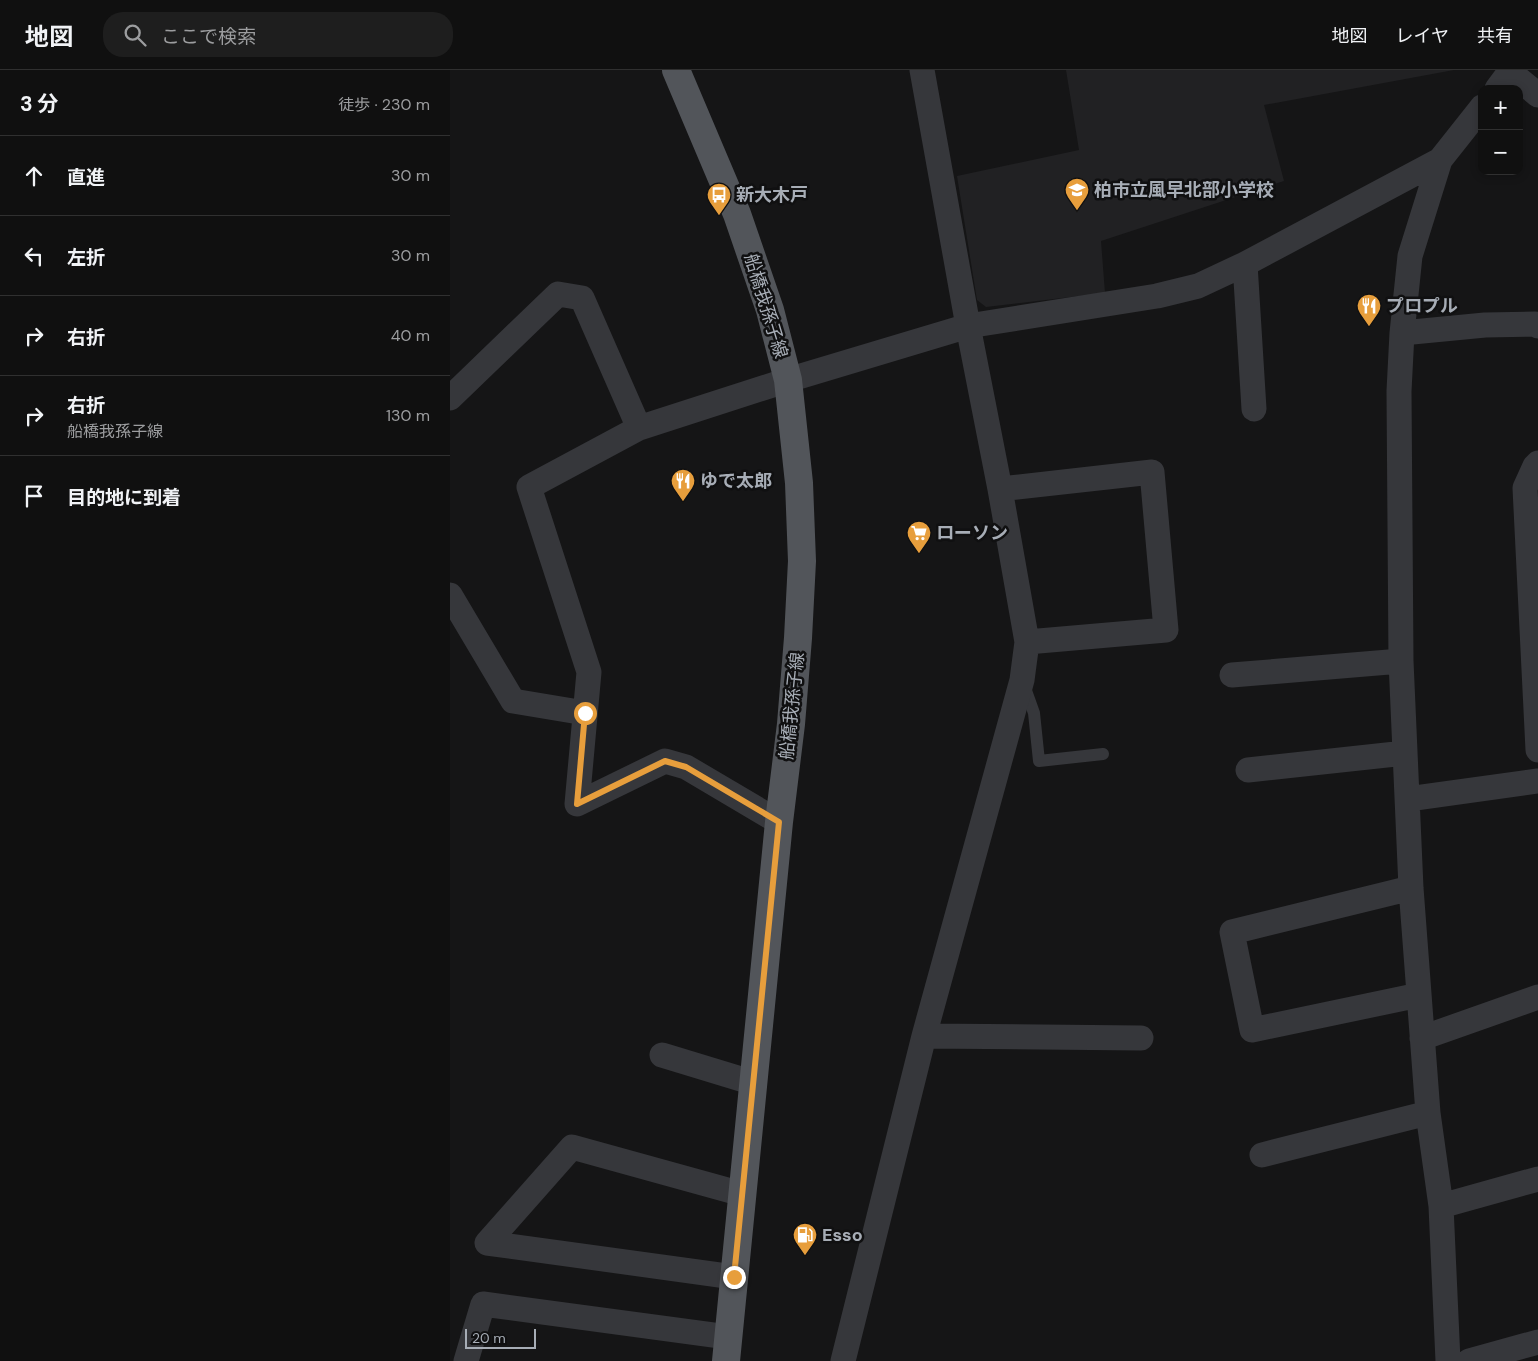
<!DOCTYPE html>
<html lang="ja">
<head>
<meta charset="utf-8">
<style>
  body { margin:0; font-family:"DM Sans","Noto Sans JP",sans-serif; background:#1e1e1e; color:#f1f3f6 }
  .controls { position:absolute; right:15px; top:15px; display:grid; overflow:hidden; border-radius:10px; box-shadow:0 2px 8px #0003 }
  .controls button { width:45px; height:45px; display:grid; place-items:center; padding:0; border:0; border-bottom:1px solid #303030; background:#101010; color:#f1f3f6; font:25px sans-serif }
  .scale { position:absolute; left:15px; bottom:12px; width:71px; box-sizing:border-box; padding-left:5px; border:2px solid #a7adb6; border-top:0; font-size:14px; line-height:18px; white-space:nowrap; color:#a7adb6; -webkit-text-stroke:4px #101011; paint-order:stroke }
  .stop { position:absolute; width:15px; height:15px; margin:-11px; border:4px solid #e79e3c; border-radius:50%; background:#fff }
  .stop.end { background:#e79e3c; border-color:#fff; box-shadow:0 1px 5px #0008 }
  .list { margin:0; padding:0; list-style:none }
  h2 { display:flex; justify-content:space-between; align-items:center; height:65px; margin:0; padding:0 20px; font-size:21px }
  h2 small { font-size:16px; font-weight:400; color:#9c9d9f }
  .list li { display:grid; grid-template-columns:32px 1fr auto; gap:15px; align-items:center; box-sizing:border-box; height:80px; padding:0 20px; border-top:1px solid #303030 }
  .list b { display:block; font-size:19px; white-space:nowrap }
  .list p { margin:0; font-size:16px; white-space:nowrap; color:#9c9d9f }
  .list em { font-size:16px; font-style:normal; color:#9c9d9f }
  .icon { flex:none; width:28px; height:28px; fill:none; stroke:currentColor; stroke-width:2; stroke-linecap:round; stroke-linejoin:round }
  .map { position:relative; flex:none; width:1088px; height:1291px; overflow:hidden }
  header { display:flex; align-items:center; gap:30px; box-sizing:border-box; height:70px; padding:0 25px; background:#101010; border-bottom:1px solid #303030 }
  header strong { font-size:24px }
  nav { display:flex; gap:28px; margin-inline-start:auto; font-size:18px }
  .search { width:350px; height:45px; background:#1e1e1e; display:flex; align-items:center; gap:12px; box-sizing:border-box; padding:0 18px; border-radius:20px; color:#9c9d9f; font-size:19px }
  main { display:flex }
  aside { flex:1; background:#101010 }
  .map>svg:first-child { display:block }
  .built { fill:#212123 }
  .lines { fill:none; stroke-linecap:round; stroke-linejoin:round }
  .service { stroke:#36373b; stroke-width:12 }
  .minor { stroke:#36373b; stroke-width:25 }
  .primary { stroke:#52555a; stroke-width:28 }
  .route { stroke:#e79e3c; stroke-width:6 }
  .labels { text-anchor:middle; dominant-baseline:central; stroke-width:5; stroke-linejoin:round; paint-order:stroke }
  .poi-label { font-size:18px; font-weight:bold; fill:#a7adb6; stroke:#101011; text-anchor:start }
  .street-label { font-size:18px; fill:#a7adb6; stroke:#101011 }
</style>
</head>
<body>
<header>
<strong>地図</strong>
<div class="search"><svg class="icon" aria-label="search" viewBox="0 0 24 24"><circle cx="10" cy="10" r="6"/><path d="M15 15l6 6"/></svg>ここで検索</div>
<nav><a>地図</a><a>レイヤ</a><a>共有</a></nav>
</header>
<main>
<aside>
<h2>3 分<small>徒歩 · 230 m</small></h2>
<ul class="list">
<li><svg class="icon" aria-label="ahead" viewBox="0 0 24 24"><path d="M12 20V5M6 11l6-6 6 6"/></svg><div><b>直進</b></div><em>30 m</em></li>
<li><svg class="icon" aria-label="left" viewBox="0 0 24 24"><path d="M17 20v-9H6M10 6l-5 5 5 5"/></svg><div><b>左折</b></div><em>30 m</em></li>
<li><svg class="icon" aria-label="right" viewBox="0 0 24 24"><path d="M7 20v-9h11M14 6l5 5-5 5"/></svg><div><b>右折</b></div><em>40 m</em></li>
<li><svg class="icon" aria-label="right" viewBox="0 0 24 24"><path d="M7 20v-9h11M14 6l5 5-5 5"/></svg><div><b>右折</b><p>船橋我孫子線</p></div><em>130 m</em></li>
<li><svg class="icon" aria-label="arrive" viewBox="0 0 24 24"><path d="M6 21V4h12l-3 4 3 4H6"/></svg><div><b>目的地に到着</b></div></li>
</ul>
</aside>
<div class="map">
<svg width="1088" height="1291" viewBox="0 0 1088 1291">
  <rect width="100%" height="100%" fill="#151516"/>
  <path class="built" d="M616,0H1004L814,35L834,111L651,171L655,223L536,237L527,230L507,106L629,80Z"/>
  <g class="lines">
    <path class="service" d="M574,615L584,643L589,691L653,684"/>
    <path class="minor" d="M1060,2L1088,25
      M1047,19L1061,0
      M990,90L960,186L952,263L949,321L951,591L961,818L978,1043L991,1136L998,1291
      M795,194L804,339
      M952,263L1035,255L1085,254L1088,256
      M0,328L108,224L132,228L189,358
      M1088,393L1085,396L1075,418L1088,680
      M550,419L702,402L716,560L577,572
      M0,525L63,631L135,643
      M782,605L951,591
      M798,700L955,683
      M958,729L1088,711
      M329,752L236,697L215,691L127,734L139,602L79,417L189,358L338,310L518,256L707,226L748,216L795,194L990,90L1032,37
      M961,818L782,862L802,960L969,925
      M474,966L691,968
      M972,968L1088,927
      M212,985L304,1013
      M812,1085L978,1043
      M991,1136L1088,1109
      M284,1207L37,1173L122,1077L292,1124
      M16,1291L33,1234L278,1267
      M393,1291L474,966L572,610L577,572L550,419L518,256L472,0
      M1019,1291L1088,1272"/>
    <path class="primary" d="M226,0L287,144L320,240L338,310L349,413L352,491L348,568L341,654L329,752L276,1291"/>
  </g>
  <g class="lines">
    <path class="route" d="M135,643L127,734L215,691L236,697L329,752L284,1207"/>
  </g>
  <defs>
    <symbol id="school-pin" viewBox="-11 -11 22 30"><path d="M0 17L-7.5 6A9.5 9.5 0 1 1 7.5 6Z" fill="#e79e3c" stroke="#101011"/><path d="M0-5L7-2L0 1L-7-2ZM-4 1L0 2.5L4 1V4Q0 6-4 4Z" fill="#fff"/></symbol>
    <symbol id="bus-pin" viewBox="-11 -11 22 30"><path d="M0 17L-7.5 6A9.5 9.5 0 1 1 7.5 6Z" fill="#e79e3c" stroke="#101011"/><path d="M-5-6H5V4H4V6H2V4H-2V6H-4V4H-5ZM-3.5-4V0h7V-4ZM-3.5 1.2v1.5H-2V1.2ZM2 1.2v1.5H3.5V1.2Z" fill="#fff"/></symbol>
    <symbol id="restaurant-pin" viewBox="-11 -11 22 30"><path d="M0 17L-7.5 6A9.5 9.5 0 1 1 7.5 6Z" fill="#e79e3c" stroke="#101011"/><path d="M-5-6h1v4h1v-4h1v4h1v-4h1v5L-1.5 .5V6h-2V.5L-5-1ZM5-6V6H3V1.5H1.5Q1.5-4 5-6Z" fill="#fff"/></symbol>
    <symbol id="supermarket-pin" viewBox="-11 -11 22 30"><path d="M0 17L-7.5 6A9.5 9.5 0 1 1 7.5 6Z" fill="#e79e3c" stroke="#101011"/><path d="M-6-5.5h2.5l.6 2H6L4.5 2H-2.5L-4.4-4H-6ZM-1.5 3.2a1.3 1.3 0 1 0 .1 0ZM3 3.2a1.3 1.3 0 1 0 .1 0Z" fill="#fff"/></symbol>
    <symbol id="fuel-pin" viewBox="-11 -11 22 30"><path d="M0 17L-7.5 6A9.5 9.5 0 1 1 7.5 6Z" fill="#e79e3c" stroke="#101011"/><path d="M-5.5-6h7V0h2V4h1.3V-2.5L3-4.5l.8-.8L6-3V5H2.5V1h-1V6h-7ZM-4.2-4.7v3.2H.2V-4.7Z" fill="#fff"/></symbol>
  </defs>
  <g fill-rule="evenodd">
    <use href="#school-pin" x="613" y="106" width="28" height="38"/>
    <use href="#bus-pin" x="255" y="111" width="28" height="38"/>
    <use href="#restaurant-pin" x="905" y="222" width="28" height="38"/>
    <use href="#restaurant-pin" x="219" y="397" width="28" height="38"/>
    <use href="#supermarket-pin" x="455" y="449" width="28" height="38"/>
    <use href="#fuel-pin" x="341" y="1151" width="28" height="38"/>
  </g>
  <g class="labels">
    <g class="poi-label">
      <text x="644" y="120">柏市立風早北部小学校</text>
      <text x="286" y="125">新大木戸</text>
      <text x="936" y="236">プロプル</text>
      <text x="250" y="411">ゆで太郎</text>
      <text x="486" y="463">ローソン</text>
      <text x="372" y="1165">Esso</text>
    </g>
    <g class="street-label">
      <text transform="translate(316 236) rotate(73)">船橋我孫子線</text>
      <text transform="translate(342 636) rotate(-84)">船橋我孫子線</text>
    </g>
  </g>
</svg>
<div class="controls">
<button>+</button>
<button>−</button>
</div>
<div class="scale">20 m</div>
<div class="stop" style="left:135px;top:643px"></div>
<div class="stop end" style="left:284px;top:1207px"></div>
</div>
</main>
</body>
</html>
